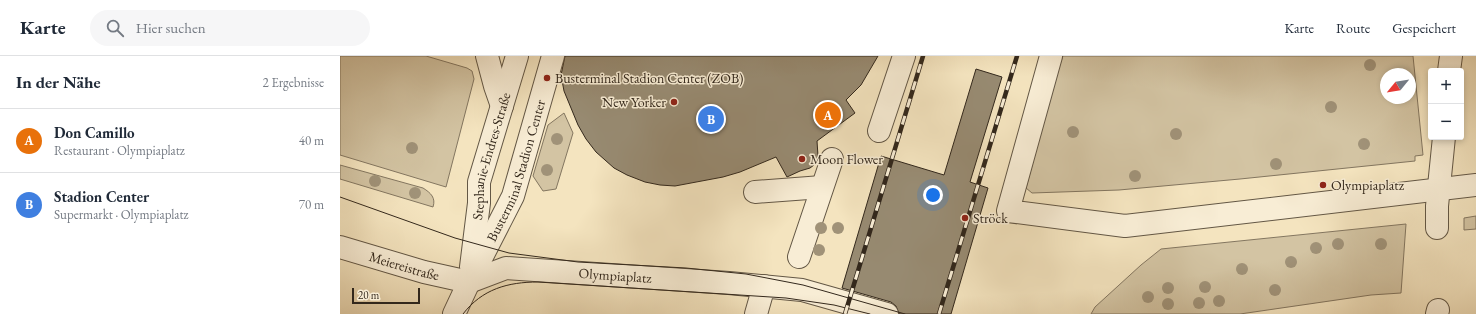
<!DOCTYPE html>
<html lang="de">
<head>
<meta charset="utf-8">
<style>
  body { margin:0; font-family:"EB Garamond",serif; background:#f6f6f7; color:#1f2937 }
  .controls { position:absolute; right:12px; top:12px; display:grid; overflow:hidden; border-radius:4px; box-shadow:0 2px 6px #0003 }
  .controls button { width:36px; height:36px; display:grid; place-items:center; padding:0; border:0; border-bottom:1px solid #e0e1e3; background:#fff; color:#1f2937; font:20px sans-serif }
  .compass { position:absolute; left:1040px; top:12px; width:36px; height:36px; border-radius:50%; background:#fff; box-shadow:0 2px 6px #0003; rotate:240deg }
  .scale { position:absolute; left:12px; bottom:10px; width:68px; box-sizing:border-box; padding-left:4px; border:2px solid #33281c; border-top:0; font-size:11px; line-height:14px; white-space:nowrap; color:#33281c; -webkit-text-stroke:3px #f8edd5; paint-order:stroke }
  .you { position:absolute; left:593px; top:139px; width:14px; height:14px; margin:-10px; border:3px solid #fff; border-radius:50%; background:#1a73e8; box-shadow:0 0 0 6px #1a73e833 }
  .badge { display:grid; place-items:center; width:26px; height:26px; border-radius:50%; background:#8f2418; color:#fff; font-size:13px; font-weight:700 }
  .pin { position:absolute; translate:-50% -50%; border:2px solid #fff; box-shadow:0 1px 4px #0006 }
  .list { margin:0; padding:0; list-style:none }
  h2 { display:flex; justify-content:space-between; align-items:center; height:52px; margin:0; padding:0 16px; font-size:17px }
  h2 small { font-size:13px; font-weight:400; color:#747a83 }
  .list li { display:grid; grid-template-columns:26px 1fr auto; gap:12px; align-items:center; box-sizing:border-box; height:64px; padding:0 16px; border-top:1px solid #e0e1e3 }
  .list b { display:block; font-size:15px; white-space:nowrap }
  .list p { margin:0; font-size:13px; white-space:nowrap; color:#747a83 }
  .list em { font-size:13px; font-style:normal; color:#747a83 }
  .icon { flex:none; width:22px; height:22px; fill:none; stroke:currentColor; stroke-width:2; stroke-linecap:round; stroke-linejoin:round }
  .map { position:relative; flex:none; width:1136px; height:258px; overflow:hidden }
  header { display:flex; align-items:center; gap:24px; box-sizing:border-box; height:56px; padding:0 20px; background:#fff; border-bottom:1px solid #e0e1e3 }
  header strong { font-size:19px }
  nav { display:flex; gap:22px; margin-inline-start:auto; font-size:14px }
  .search { width:280px; height:36px; background:#f6f6f7; display:flex; align-items:center; gap:10px; box-sizing:border-box; padding:0 14px; border-radius:22px; color:#747a83; font-size:15px }
  main { display:flex }
  aside { flex:1; background:#fff }
  .map>svg:first-child { display:block }
  .green { fill:#d3c4a3; stroke:#837660; fill-rule:evenodd }
  .building { fill:#978a71; stroke:#33281c }
  .lines { fill:none; stroke-linecap:round; stroke-linejoin:round }
  .minor-casing { stroke:#635745; stroke-width:24 }
  .minor { stroke:#f8edd5; stroke-width:22 }
  .tram { stroke:#33281c; stroke-width:1 }
  .rail-casing { stroke:#33281c; stroke-width:4.5 }
  .rail { stroke:#f8edd5; stroke-width:3; stroke-dasharray:9; stroke-linecap:butt }
  .tree { fill:#a09278 }
  .poi-dot { fill:#8f2418; stroke:#f8edd5; stroke-width:1.5 }
  .labels { text-anchor:middle; dominant-baseline:central; stroke-width:3; stroke-linejoin:round; paint-order:stroke }
  .poi-label { font-size:14px; fill:#33281c; stroke:#f8edd5; text-anchor:start }
  .street-label { font-size:14px; fill:#33281c; stroke:#f8edd5 }
</style>
</head>
<body>
<header>
<strong>Karte</strong>
<div class="search"><svg class="icon" aria-label="search" viewBox="0 0 24 24"><circle cx="10" cy="10" r="6"/><path d="M15 15l6 6"/></svg>Hier suchen</div>
<nav><a>Karte</a><a>Route</a><a>Gespeichert</a></nav>
</header>
<main>
<aside>
<h2>In der Nähe<small>2 Ergebnisse</small></h2>
<ul class="list">
<li><span class="badge" style="background:#e8710a">A</span><div><b>Don Camillo</b><p>Restaurant · Olympiaplatz</p></div><em>40 m</em></li>
<li><span class="badge" style="background:#3f7fe0">B</span><div><b>Stadion Center</b><p>Supermarkt · Olympiaplatz</p></div><em>70 m</em></li>
</ul>
</aside>
<div class="map">
<svg width="1136" height="258" viewBox="0 0 1136 258">
  <rect width="100%" height="100%" fill="#f4e4bf"/>
  <filter id="stains"><feTurbulence type="fractalNoise" baseFrequency=".005" numOctaves="4"/><feColorMatrix values="0 0 0 0 .2 0 0 0 0 .09 0 0 0 0 .02 0 0 0 .5 -.17"/></filter>
  <radialGradient id="worn" r=".72"><stop offset=".6" stop-color="#630" stop-opacity="0"/><stop offset="1" stop-color="#630" stop-opacity=".3"/></radialGradient>
  <path class="green" d="M0,0H86L127,12L132,15L134,23L106,131L0,99Z
    M723,0H1073L1083,99L1075,100V105L900,123L779,134L692,137L686,132L716,19ZM1046,18H1070V42H1046Z
    M224,57L233,77L216,133L203,135L193,120L208,69Z
    M0,109L83,132C91,137 96,142 93,151L0,123Z
    M1136,160V173L1124,174V162Z
    M1066,168L1061,237L1031,239L900,258H751L755,251L801,209L821,193Z"/>
  <path class="building" d="M225,0H538L521,29L506,44L515,57L477,85L478,100L474,109L470,112L460,115L447,121L436,101L400,116L383,121L335,130L320,129L305,126L287,119L274,112L256,96L246,83L238,69L224,35L221,19Z
    M636,13L662,21L630,126L648,132L611,258H559L556,250L551,246L502,232L541,100L604,119Z"/>
  <g class="lines">
    <defs>
      <g id="minor">
        <path d="M147,0L155,30L162,50"/>
        <path d="M711,0L668,155L785,170L1136,129"/>
        <path d="M1109,15L1111,0"/>
        <path d="M539,75L564,0"/>
        <path d="M415,136L482,131"/>
        <path d="M1097,172V150L1104,81"/>
        <path id="s1" d="M0,191L84,216L129,226"/>
        <path d="M459,201L492,103"/>
        <path id="s2" d="M131,211L139,147V126L177,0"/>
        <path id="s3" d="M129,226L166,212L389,227L462,234L547,258"/>
        <path id="s4" d="M114,258L129,226L173,140L213,0"/>
        <path d="M416,258L424,230"/>
        <path d="M1097,258L1098,254"/>
      </g>
    </defs>
    <use href="#minor" class="minor-casing"/>
    <use href="#minor" class="minor"/>
    <path class="tram" d="M0,141L115,182L169,197L238,206L346,212L406,218L463,229L565,258
      M123,258C142,233 168,226 198,226L446,242L494,249L530,258"/>
    <defs>
      <path id="rail" d="M505,258L583,0
        M599,258L677,0"/>
    </defs>
    <use href="#rail" class="rail-casing"/>
    <use href="#rail" class="rail"/>
  </g>
  <g class="tree">
    <circle cx="1030" cy="9" r="6"/>
    <circle cx="991" cy="51" r="6"/>
    <circle cx="733" cy="76" r="6"/>
    <circle cx="836" cy="78" r="6"/>
    <circle cx="217" cy="83" r="6"/>
    <circle cx="1024" cy="88" r="6"/>
    <circle cx="72" cy="92" r="6"/>
    <circle cx="936" cy="108" r="6"/>
    <circle cx="207" cy="114" r="6"/>
    <circle cx="795" cy="120" r="6"/>
    <circle cx="35" cy="125" r="6"/>
    <circle cx="75" cy="137" r="6"/>
    <circle cx="481" cy="172" r="6"/>
    <circle cx="498" cy="172" r="6"/>
    <circle cx="998" cy="188" r="6"/>
    <circle cx="1041" cy="188" r="6"/>
    <circle cx="976" cy="192" r="6"/>
    <circle cx="479" cy="194" r="6"/>
    <circle cx="951" cy="206" r="6"/>
    <circle cx="902" cy="213" r="6"/>
    <circle cx="865" cy="231" r="6"/>
    <circle cx="828" cy="232" r="6"/>
    <circle cx="935" cy="234" r="6"/>
    <circle cx="808" cy="241" r="6"/>
    <circle cx="879" cy="245" r="6"/>
    <circle cx="859" cy="247" r="6"/>
    <circle cx="828" cy="248" r="6"/>
  </g>
  <g class="poi-dot">
    <circle cx="207" cy="22" r="4"/>
    <circle cx="334" cy="46" r="4"/>
    <circle cx="462" cy="103" r="4"/>
    <circle cx="983" cy="129" r="4"/>
    <circle cx="625" cy="162" r="4"/>
  </g>
  <g class="labels">
    <g class="poi-label">
      <text x="215" y="22">Busterminal Stadion Center (ZOB)</text>
      <text x="326" y="46" text-anchor="end">New Yorker</text>
      <text x="470" y="103">Moon Flower</text>
      <text x="991" y="129">Olympiaplatz</text>
      <text x="633" y="162">Ströck</text>
    </g>
    <g class="street-label">
      <text stroke="none"><textPath href="#s2" startOffset="113">Stephanie-Endres-Straße</textPath></text>
      <text stroke="none"><textPath href="#s4" startOffset="157">Busterminal Stadion Center</textPath></text>
      <text stroke="none"><textPath href="#s1" startOffset="67">Meiereistraße</textPath></text>
      <text stroke="none"><textPath href="#s3" startOffset="149">Olympiaplatz</textPath></text>
    </g>
  </g>
  <rect width="100%" height="100%" filter="url(#stains)"/>
  <rect width="100%" height="100%" fill="url(#worn)"/>
</svg>
<div class="controls">
<button>+</button>
<button>−</button>
</div>
<svg class="compass" viewBox="-18 -18 36 36"><path d="M0-13l5 13h-10z" fill="#e53935"/><path d="M0 13l5-13h-10z" fill="#747a83"/></svg>
<div class="scale">20 m</div>
<div class="you"></div>
<div class="pin badge" style="left:488px;top:59px;background:#e8710a">A</div>
<div class="pin badge" style="left:371px;top:63px;background:#3f7fe0">B</div>
</div>
</main>
</body>
</html>
